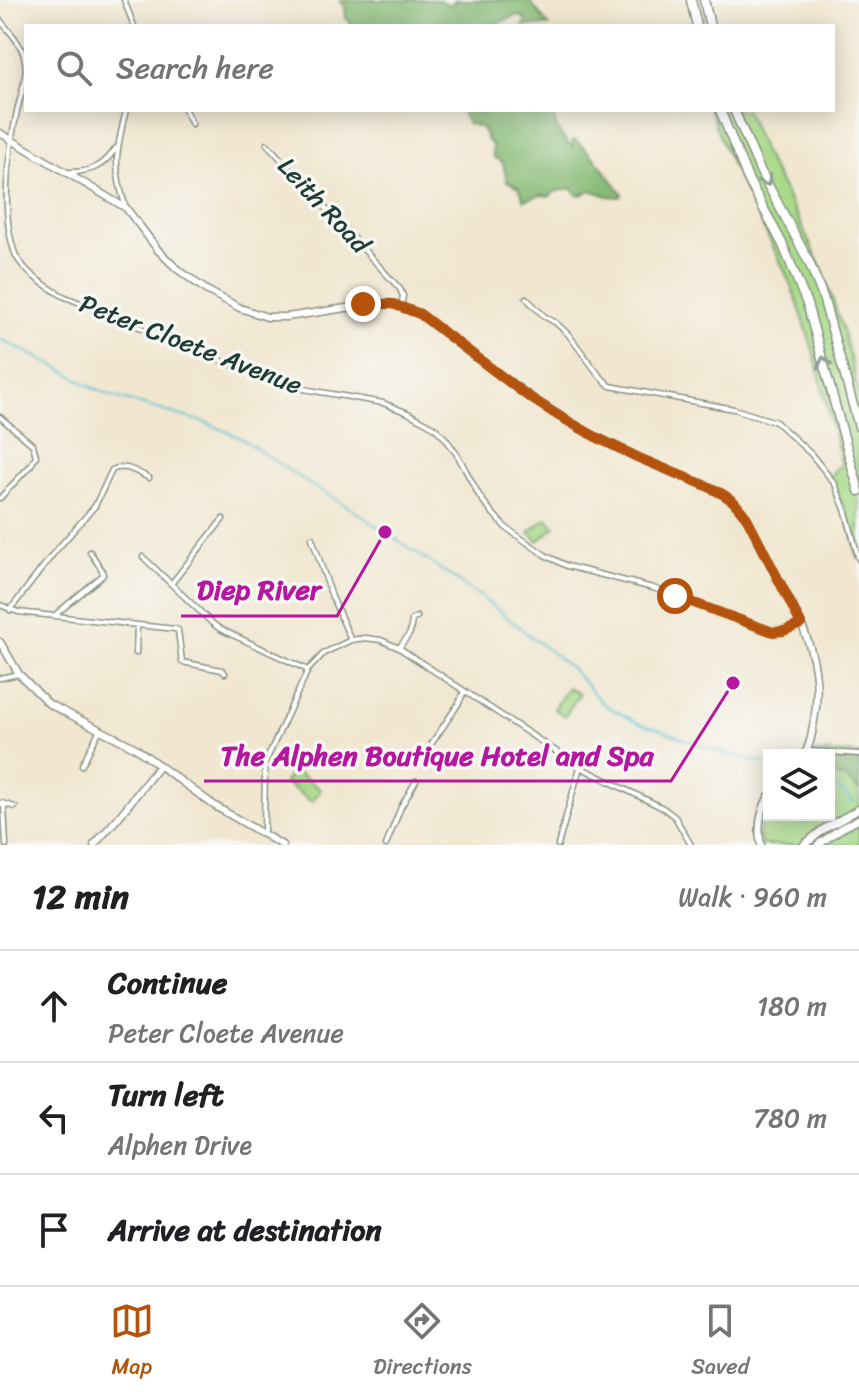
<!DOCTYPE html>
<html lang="en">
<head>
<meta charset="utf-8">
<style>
  body { margin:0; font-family:Sriracha,sans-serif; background:#f6f6f6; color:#202124 }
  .controls { position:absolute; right:24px; bottom:24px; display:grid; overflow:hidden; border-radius:0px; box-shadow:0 4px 20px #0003 }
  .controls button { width:72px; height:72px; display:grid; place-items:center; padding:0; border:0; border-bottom:2px solid #e0e0e0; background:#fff; color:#202124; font:40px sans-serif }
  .stop { position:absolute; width:24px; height:24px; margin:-18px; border:6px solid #b45309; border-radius:50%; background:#fff }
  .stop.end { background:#b45309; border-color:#fff; box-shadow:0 2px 8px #0008 }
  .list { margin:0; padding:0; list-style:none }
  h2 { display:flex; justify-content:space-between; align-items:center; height:104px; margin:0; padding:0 32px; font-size:34px }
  h2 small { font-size:26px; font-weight:400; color:#757577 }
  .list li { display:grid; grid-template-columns:52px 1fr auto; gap:24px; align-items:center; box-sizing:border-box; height:112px; padding:0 32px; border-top:2px solid #e0e0e0 }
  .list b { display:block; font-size:30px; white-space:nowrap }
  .list p { margin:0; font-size:26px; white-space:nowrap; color:#757577 }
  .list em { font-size:26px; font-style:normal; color:#757577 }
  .icon { flex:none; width:44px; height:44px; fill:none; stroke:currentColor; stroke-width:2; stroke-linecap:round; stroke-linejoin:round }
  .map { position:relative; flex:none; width:859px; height:845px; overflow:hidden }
  .search { position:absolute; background:#fff; box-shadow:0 4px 20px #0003; left:24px; right:24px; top:24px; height:88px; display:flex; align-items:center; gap:20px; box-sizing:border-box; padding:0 28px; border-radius:0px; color:#757577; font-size:30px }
  .sheet { height:440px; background:#fff }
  nav { display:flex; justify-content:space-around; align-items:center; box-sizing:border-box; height:112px; border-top:2px solid #e0e0e0; background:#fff; font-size:22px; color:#757577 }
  nav a { display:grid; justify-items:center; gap:4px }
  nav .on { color:#b45309 }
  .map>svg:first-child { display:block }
  .green { fill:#a8da89; stroke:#648c5e; stroke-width:2 }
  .forest { fill:#86ba75; stroke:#527c54; stroke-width:2 }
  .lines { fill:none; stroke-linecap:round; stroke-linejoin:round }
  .stream { stroke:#56bfd4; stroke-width:2 }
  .street-casing { stroke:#889282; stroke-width:7 }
  .secondary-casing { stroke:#889282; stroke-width:9 }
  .primary-casing { stroke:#889282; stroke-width:10 }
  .highway-casing { stroke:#889282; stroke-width:11 }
  .street { stroke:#fff; stroke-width:4 }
  .secondary { stroke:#fff; stroke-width:6 }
  .primary { stroke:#fff; stroke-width:7 }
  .highway { stroke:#fff; stroke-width:8 }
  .oneway { stroke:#8f9e9a }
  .route { stroke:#b45309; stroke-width:10 }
  .labels { text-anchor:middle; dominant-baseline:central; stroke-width:7; stroke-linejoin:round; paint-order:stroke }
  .street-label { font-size:26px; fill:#1f3d34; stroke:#f6f6f2 }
  .leader { fill:none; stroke:#b5179e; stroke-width:3 }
  .callout-dot { fill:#b5179e; stroke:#f6f6f2; stroke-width:3 }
  .callout-label { font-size:28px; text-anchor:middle; font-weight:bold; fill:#b5179e; stroke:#f6f6f2; stroke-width:7; stroke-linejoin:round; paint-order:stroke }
</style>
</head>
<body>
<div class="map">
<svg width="859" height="845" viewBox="0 0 859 845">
  <rect width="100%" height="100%" fill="#f6f6f2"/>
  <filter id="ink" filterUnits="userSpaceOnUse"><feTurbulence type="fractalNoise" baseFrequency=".0125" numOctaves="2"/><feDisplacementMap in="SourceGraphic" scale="16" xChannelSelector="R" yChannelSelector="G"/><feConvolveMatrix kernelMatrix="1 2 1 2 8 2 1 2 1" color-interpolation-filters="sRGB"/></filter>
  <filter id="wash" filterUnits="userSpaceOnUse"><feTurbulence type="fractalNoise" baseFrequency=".006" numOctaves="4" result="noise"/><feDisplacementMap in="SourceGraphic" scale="32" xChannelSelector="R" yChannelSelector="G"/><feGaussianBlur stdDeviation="1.8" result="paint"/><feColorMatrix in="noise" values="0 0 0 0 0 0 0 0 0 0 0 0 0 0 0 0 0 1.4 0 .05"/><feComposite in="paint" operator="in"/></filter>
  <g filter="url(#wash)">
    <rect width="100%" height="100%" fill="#f1e7d0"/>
    <path class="green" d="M710,110H746L762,149L798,218L824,274L843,331L859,393V560L846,512L829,476L842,464C825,402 813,336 787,276C762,220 729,169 710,110Z
      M547,518L555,527L538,541L529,532Z
      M568,687L579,694L565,716L554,709Z
      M809,752L859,754V845H818L811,839L804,845H761L759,833L769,796V815H829V755H806Z
      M294,770L321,790L312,802L284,782Z"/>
    <path class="forest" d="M340,0H439L449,5L453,3L454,0H529L549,26H523L526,19L517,15L492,26H354L346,18L345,7Z
      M461,110H548L553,112C555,115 554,119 555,123C556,130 568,144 573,148L572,141L575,140C594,154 607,174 622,193L621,197L608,196L590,190L584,194L577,195L572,188L554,192L550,196L541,195L524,200L519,187L507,181L503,163L493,157L492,145L486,139C486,129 478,125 468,124Z
      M829,758L859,760V791L847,779L829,774Z"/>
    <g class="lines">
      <path class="stream" d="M0,339L67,372L87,385L115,397L207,423L239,437L311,485L349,507L481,597L571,668L603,704L642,725L656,728L713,750L769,765
        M829,785L840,790L854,802"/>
    </g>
  </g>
  <g filter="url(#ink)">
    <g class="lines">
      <defs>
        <path id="street" d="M124,0L134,26
          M0,20C9,31 20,42 24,56C29,73 21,94 17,111C8,153 0,216 16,256C26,274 46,286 63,296L264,378L298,388L383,403L408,413L434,427L446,439L458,456L480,497L490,510L505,527L545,555L567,566L653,588L773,632L784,631L801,624
          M185,110L192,124
          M267,144L400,289L403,296L401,306
          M70,172C92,172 104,166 116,148
          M126,208C112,164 116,153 126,110
          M526,298L544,316L556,323L568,334L599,375L610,386L734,409L776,422L811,454L835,484L846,512L859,560
          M0,417L33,445L36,456L31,465L0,498
          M312,538L332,597L351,640
          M143,557L212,623L220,629L308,670
          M171,584L223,519
          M0,605L18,612L175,629L178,630L182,662L222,670L225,673
          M10,610L53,554L95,506L112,470C125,463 137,472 149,478
          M55,615L103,575L102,570L90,552
          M399,648L410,633L412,620L417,617
          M136,653L137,625
          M0,678L19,674
          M432,743L459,703L464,691
          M811,751L859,754
          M82,765L100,729
          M0,803L4,806L6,845
          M2,803L15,807
          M264,834L265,763L308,670L324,653L351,640L365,638L381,640L399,648L580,767L663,808L675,817L691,845
          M386,845L401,807L416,781
          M558,845L580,767"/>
        <path id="secondary" d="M0,133L126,208L158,250L176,268L206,290L240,308L267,317H287L379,303L393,304L420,314C476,357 531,402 594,436C620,450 648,462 676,474C695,481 715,487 731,500C749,515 758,540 769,561C797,616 826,656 814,721C812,732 811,745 804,755
          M0,642L19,674L49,704L134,747L215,806L282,845
          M94,845L118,818L159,766
          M761,845C757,827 760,812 769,796"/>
        <path id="primary" d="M804,845L824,829L859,809
          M818,845L840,829L859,819"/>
        <path id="highway" d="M691,0L697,26
          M704,0L710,26
          M720,110L748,179L783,245L807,304L859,491
          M734,110L760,170L809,262L823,297L859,427"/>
      </defs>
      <use href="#street" class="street-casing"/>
      <use href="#secondary" class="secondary-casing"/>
      <use href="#primary" class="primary-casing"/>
      <use href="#highway" class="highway-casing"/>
      <use href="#street" class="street"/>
      <use href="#secondary" class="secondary"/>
      <use href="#primary" class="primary"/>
      <use href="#highway" class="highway"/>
    </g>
    <defs><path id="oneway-chevron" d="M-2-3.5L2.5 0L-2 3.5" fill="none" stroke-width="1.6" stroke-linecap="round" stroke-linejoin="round" transform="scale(2)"/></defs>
    <g class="oneway">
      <use href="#oneway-chevron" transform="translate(766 181) rotate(61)"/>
      <use href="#oneway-chevron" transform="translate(824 362) rotate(-105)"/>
    </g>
  </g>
  <g class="lines" filter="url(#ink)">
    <path class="route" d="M363,304H393L420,314L526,395L554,413L594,436L639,458L709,487L724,495L734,502L747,518L801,624L784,631L773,632L675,596"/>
  </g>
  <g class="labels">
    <g class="street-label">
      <text transform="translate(324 205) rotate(47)">Leith Road</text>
      <text transform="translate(191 344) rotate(21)">Peter Cloete Avenue</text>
    </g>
  </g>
  <path class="leader" d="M385 532L337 616H181M733 683L671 781H204"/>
  <g class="callout-dot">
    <circle cx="385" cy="532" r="8"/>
    <circle cx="733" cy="683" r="8"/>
  </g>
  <g class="callout-label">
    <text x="259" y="599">Diep River</text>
    <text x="437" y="765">The Alphen Boutique Hotel and Spa</text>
  </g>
</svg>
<div class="controls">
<button><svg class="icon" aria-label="layers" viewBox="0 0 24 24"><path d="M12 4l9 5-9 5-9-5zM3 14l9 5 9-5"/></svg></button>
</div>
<div class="stop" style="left:675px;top:596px"></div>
<div class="stop end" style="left:363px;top:304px"></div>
<div class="search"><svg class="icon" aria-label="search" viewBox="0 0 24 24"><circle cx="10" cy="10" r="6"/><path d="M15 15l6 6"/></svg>Search here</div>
</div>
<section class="sheet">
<h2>12 min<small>Walk · 960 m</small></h2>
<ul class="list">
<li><svg class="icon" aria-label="ahead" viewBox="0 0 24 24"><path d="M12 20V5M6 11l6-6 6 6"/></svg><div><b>Continue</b><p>Peter Cloete Avenue</p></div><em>180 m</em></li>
<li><svg class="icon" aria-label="left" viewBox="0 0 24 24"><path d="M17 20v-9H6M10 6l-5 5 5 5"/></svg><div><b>Turn left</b><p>Alphen Drive</p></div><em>780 m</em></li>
<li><svg class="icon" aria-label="arrive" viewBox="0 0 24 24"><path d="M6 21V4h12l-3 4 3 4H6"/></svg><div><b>Arrive at destination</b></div></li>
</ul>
</section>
<nav>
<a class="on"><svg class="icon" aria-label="map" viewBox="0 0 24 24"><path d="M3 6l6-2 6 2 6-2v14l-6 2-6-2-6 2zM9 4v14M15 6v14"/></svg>Map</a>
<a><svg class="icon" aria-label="directions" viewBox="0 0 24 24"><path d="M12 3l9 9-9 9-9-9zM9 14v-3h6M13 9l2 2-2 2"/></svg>Directions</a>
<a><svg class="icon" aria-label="saved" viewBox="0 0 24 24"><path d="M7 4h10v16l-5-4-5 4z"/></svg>Saved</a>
</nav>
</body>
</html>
